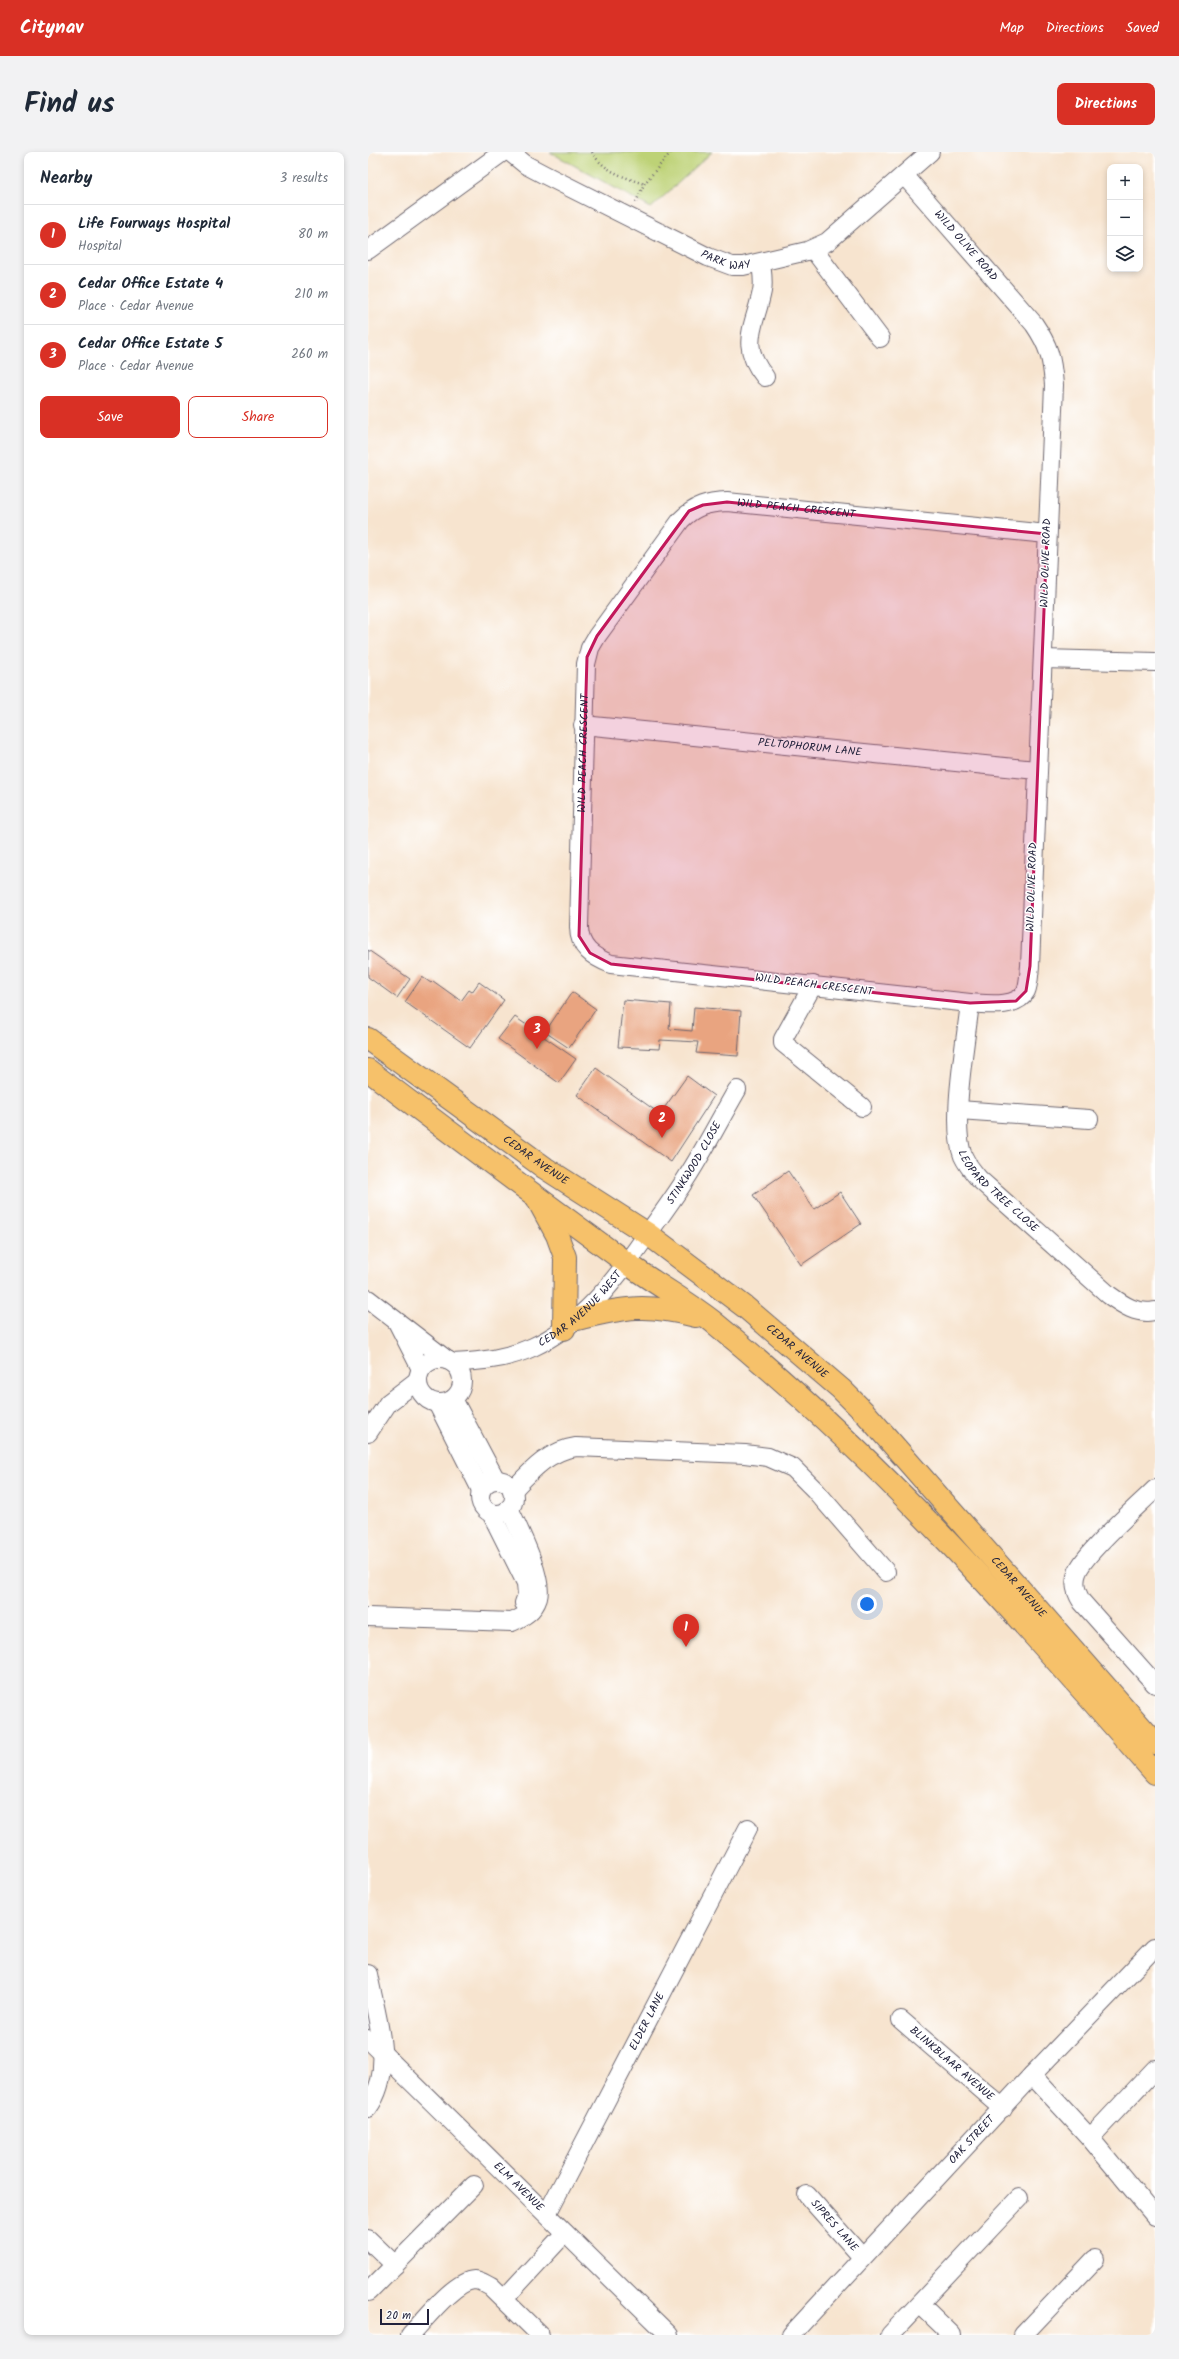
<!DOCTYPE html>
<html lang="en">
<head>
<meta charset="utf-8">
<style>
  body { margin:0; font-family:Kalam,sans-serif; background:#f2f2f3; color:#1f2937 }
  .controls { position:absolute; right:12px; top:12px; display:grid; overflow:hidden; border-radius:8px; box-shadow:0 2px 6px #0003 }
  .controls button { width:36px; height:36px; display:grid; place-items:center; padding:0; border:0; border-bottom:1px solid #e0e1e3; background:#fff; color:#1f2937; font:20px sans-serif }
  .scale { position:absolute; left:12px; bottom:10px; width:49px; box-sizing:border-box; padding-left:4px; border:2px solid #22223b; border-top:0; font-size:11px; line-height:14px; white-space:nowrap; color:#22223b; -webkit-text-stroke:3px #fff; paint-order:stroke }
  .you { position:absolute; left:499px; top:1452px; width:14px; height:14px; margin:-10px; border:3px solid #fff; border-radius:50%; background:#1a73e8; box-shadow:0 0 0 6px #1a73e833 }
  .badge { display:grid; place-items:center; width:26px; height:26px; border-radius:50%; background:#d93025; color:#fff; font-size:13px; font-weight:700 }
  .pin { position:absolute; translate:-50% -33px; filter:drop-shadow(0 1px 2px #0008) }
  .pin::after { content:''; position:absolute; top:21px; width:14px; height:12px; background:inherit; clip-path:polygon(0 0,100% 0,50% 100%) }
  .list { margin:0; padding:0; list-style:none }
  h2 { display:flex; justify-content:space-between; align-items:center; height:52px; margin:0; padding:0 16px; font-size:17px }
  h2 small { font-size:13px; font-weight:400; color:#747a83 }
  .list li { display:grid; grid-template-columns:26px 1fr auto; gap:12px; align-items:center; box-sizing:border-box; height:60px; padding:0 16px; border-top:1px solid #e0e1e3 }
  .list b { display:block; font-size:15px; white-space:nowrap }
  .list p { margin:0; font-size:13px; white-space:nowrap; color:#747a83 }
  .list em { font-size:13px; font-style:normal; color:#747a83 }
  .actions { display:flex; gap:8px; padding:12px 16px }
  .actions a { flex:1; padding:9px 0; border:1px solid #d93025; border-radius:8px; text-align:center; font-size:14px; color:#d93025 }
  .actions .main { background:#d93025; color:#fff }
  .icon { flex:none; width:22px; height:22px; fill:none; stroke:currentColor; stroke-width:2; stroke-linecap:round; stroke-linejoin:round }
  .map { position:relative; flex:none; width:787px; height:2183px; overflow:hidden; border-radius:8px }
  header { display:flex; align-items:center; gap:24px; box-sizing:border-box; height:56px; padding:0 20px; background:#d93025; color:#fff }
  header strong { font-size:19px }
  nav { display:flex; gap:22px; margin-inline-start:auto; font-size:14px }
  .intro { display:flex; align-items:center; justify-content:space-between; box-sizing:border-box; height:96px; padding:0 24px }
  h1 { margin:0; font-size:28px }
  .button { padding:10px 18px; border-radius:8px; background:#d93025; color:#fff; font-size:14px; font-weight:700 }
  main { display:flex; gap:24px; padding:0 24px }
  aside { flex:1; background:#fff; border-radius:8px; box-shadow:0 2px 6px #0003 }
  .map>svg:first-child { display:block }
  .green { fill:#bdd276; stroke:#707a58 }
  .building { fill:#e9a480 }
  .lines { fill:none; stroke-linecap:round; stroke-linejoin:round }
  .minor-casing { stroke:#6d666f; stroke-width:20 }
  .major-casing { stroke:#6d666f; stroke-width:24 }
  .path { stroke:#6d666f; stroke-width:2.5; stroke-dasharray:1 3; stroke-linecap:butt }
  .minor { stroke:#fff; stroke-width:18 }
  .major { stroke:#f6c16b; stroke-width:22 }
  .marked { fill:#c2185b; fill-opacity:0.2; stroke:#c2185b; stroke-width:3; stroke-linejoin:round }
  .labels { text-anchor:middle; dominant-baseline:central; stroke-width:3; stroke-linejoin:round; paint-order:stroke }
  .street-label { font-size:11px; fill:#22223b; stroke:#fff }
</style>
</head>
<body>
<header>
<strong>Citynav</strong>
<nav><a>Map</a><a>Directions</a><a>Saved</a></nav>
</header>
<div class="intro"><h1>Find us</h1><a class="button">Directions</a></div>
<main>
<aside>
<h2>Nearby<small>3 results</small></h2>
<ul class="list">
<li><span class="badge">1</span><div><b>Life Fourways Hospital</b><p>Hospital</p></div><em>80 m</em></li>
<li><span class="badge">2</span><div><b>Cedar Office Estate 4</b><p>Place · Cedar Avenue</p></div><em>210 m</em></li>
<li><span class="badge">3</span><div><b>Cedar Office Estate 5</b><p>Place · Cedar Avenue</p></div><em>260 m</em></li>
</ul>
<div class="actions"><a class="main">Save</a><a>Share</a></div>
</aside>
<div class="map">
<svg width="787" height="2183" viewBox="0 0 787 2183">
  <rect width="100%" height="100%" fill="#fff"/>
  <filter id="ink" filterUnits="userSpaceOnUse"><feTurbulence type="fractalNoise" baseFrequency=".025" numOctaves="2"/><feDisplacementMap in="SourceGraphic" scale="8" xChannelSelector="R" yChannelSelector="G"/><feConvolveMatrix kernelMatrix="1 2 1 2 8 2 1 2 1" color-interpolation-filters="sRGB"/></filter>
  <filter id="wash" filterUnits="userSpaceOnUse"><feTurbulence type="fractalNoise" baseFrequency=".012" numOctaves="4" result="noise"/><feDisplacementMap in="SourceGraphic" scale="16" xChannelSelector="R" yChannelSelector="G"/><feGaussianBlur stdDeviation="0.9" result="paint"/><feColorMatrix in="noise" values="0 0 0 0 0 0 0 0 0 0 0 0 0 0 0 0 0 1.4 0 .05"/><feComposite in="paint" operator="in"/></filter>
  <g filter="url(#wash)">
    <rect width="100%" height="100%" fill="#f7e4cf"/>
    <path class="green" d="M182,0H344L283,56Z"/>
    <g id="blocks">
      <path class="building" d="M0,798L42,827L29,846L0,825Z
        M54,825L63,831L65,829L93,849L101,838L104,840L111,830L136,848L102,896L37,850Z
        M204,840L228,857L201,896L177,880Z
        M255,848L303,852L301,877L324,879L326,855L373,859L370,904L328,901L330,890L292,888L291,897L250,895Z
        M147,865L208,907L191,931L130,887Z
        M228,916L292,962L319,924L346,944L303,1010L209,943Z
        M420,1019L446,1057L472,1040L493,1072L433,1113L385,1043Z"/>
    </g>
  </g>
  <g filter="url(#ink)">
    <use href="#blocks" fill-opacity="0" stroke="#6d666f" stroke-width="1"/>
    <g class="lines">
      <defs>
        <g id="minor">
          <path id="s1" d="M142,0L158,13L177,23L340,105L364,114H375L439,99L459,90L562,0"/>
          <path id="s2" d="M536,23L666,172C681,194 684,206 686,233L662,814C661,822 661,832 658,839C649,857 618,852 602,851L243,812C225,805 211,796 211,775L218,512L222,496L229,484L313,368C327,354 339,351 359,350L679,382"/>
          <path d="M445,97L512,186"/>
          <path d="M0,98L135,0"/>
          <path d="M393,111C394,120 396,130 394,139C387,175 370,192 397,225"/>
          <path d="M675,507L787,510"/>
          <path id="s3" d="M215,573L668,618"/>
          <path d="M445,833L415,887V891L494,955"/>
          <path id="s4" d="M602,851C598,889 582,972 595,1004C599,1013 605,1020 611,1027L741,1143C755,1153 769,1163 787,1159"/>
          <path d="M591,958L721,967"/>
          <path d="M0,1147L79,1208"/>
          <path d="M29,1170L53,1217"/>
          <circle cx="72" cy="1229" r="22"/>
          <path id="s5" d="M85,1211C113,1209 139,1207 165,1195C213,1173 246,1130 276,1087C291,1066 306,1046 319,1025C337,997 352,967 369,938"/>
          <path d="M85,1247L128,1328"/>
          <path d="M69,1251L113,1338"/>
          <path d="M0,1281L20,1251L50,1228"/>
          <circle cx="129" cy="1345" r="17"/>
          <path d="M787,1337C770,1354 715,1402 709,1421C705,1432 708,1441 714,1450L787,1532"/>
          <path d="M144,1339C163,1319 180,1299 208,1295L377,1302L400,1305L425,1316L447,1338L518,1420"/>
          <path d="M123,1361L158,1431L159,1443L156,1451"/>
          <path d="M0,1465L144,1470C155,1465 166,1459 170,1446C176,1426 150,1376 141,1356"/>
          <path d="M0,1822C8,1864 28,1918 0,1956"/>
          <path id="s6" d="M533,1868L635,1956"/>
          <path id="s7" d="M0,1887L301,2183"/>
          <path d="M664,1923L722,1986L787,2064"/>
          <path d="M722,1986L787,1917"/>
          <path id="s8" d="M439,2043L494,2105"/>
          <path id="s9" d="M179,2062L380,1676"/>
          <path d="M0,2087L27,2113"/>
          <path d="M0,2140L106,2033"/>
          <path d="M136,2147L197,2081"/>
          <path d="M553,2153L584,2183"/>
          <path d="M42,2183C56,2169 86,2129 106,2128C112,2128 117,2132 123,2135L172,2183"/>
          <path id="s10" d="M423,2183L664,1923L787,1795"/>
          <path d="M522,2183L651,2046"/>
          <path d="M655,2183L727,2107"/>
        </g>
        <g id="major">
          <path id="s11" d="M0,887L177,1016L280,1082L377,1155L473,1237L499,1263L787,1591"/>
          <path d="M0,918C84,983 170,1046 256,1109C284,1130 316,1147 344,1169C508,1302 649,1462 787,1621"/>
          <path d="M171,1050L189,1083L197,1105L196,1177"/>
          <path d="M209,1167C259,1155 277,1151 328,1164"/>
        </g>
      </defs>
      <use href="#minor" class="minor-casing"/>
      <use href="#major" class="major-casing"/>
      <path class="path" d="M224,0C235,19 256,25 276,32
        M268,50L276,32L303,0"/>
      <use href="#minor" class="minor"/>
      <use href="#major" class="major"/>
    </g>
  </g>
  <path class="marked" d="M359,350L679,382L662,814L658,839L648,849L602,851L243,812L222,801L211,784L219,505L229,484L321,359L335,353Z"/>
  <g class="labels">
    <g class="street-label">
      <text stroke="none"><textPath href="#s2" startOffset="94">WILD OLIVE ROAD</textPath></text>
      <text stroke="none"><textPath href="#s1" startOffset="243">PARK WAY</textPath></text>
      <text stroke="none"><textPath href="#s2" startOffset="1901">WILD PEACH CRESCENT</textPath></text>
      <text transform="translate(678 411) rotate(-88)">WILD OLIVE ROAD</text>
      <text stroke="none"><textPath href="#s3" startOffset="228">PELTOPHORUM LANE</textPath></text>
      <text stroke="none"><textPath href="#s2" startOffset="1518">WILD PEACH CRESCENT</textPath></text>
      <text transform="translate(664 735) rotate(-88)">WILD OLIVE ROAD</text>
      <text transform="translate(446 833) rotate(7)">WILD PEACH CRESCENT</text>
      <text stroke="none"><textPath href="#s11" startOffset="207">CEDAR AVENUE</textPath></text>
      <text stroke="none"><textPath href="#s5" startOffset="330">STINKWOOD CLOSE</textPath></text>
      <text stroke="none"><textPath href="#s4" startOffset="204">LEOPARD TREE CLOSE</textPath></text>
      <text stroke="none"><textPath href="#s5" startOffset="143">CEDAR AVENUE WEST</textPath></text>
      <text stroke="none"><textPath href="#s11" startOffset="531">CEDAR AVENUE</textPath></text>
      <text stroke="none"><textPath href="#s11" startOffset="855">CEDAR AVENUE</textPath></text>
      <text stroke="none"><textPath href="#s9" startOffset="217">ELDER LANE</textPath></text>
      <text stroke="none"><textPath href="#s6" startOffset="67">BLINKBLAAR AVENUE</textPath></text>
      <text stroke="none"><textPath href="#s10" startOffset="266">OAK STREET</textPath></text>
      <text stroke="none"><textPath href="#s7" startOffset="211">ELM AVENUE</textPath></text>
      <text stroke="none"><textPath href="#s8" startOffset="41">SIPRES LANE</textPath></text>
    </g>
  </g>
</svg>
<div class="controls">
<button>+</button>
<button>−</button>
<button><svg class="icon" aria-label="layers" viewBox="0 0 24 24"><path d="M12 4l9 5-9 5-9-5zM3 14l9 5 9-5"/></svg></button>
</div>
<div class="scale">20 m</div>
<div class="you"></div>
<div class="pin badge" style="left:318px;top:1495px">1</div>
<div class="pin badge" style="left:294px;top:986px">2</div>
<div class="pin badge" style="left:169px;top:897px">3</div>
</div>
</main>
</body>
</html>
